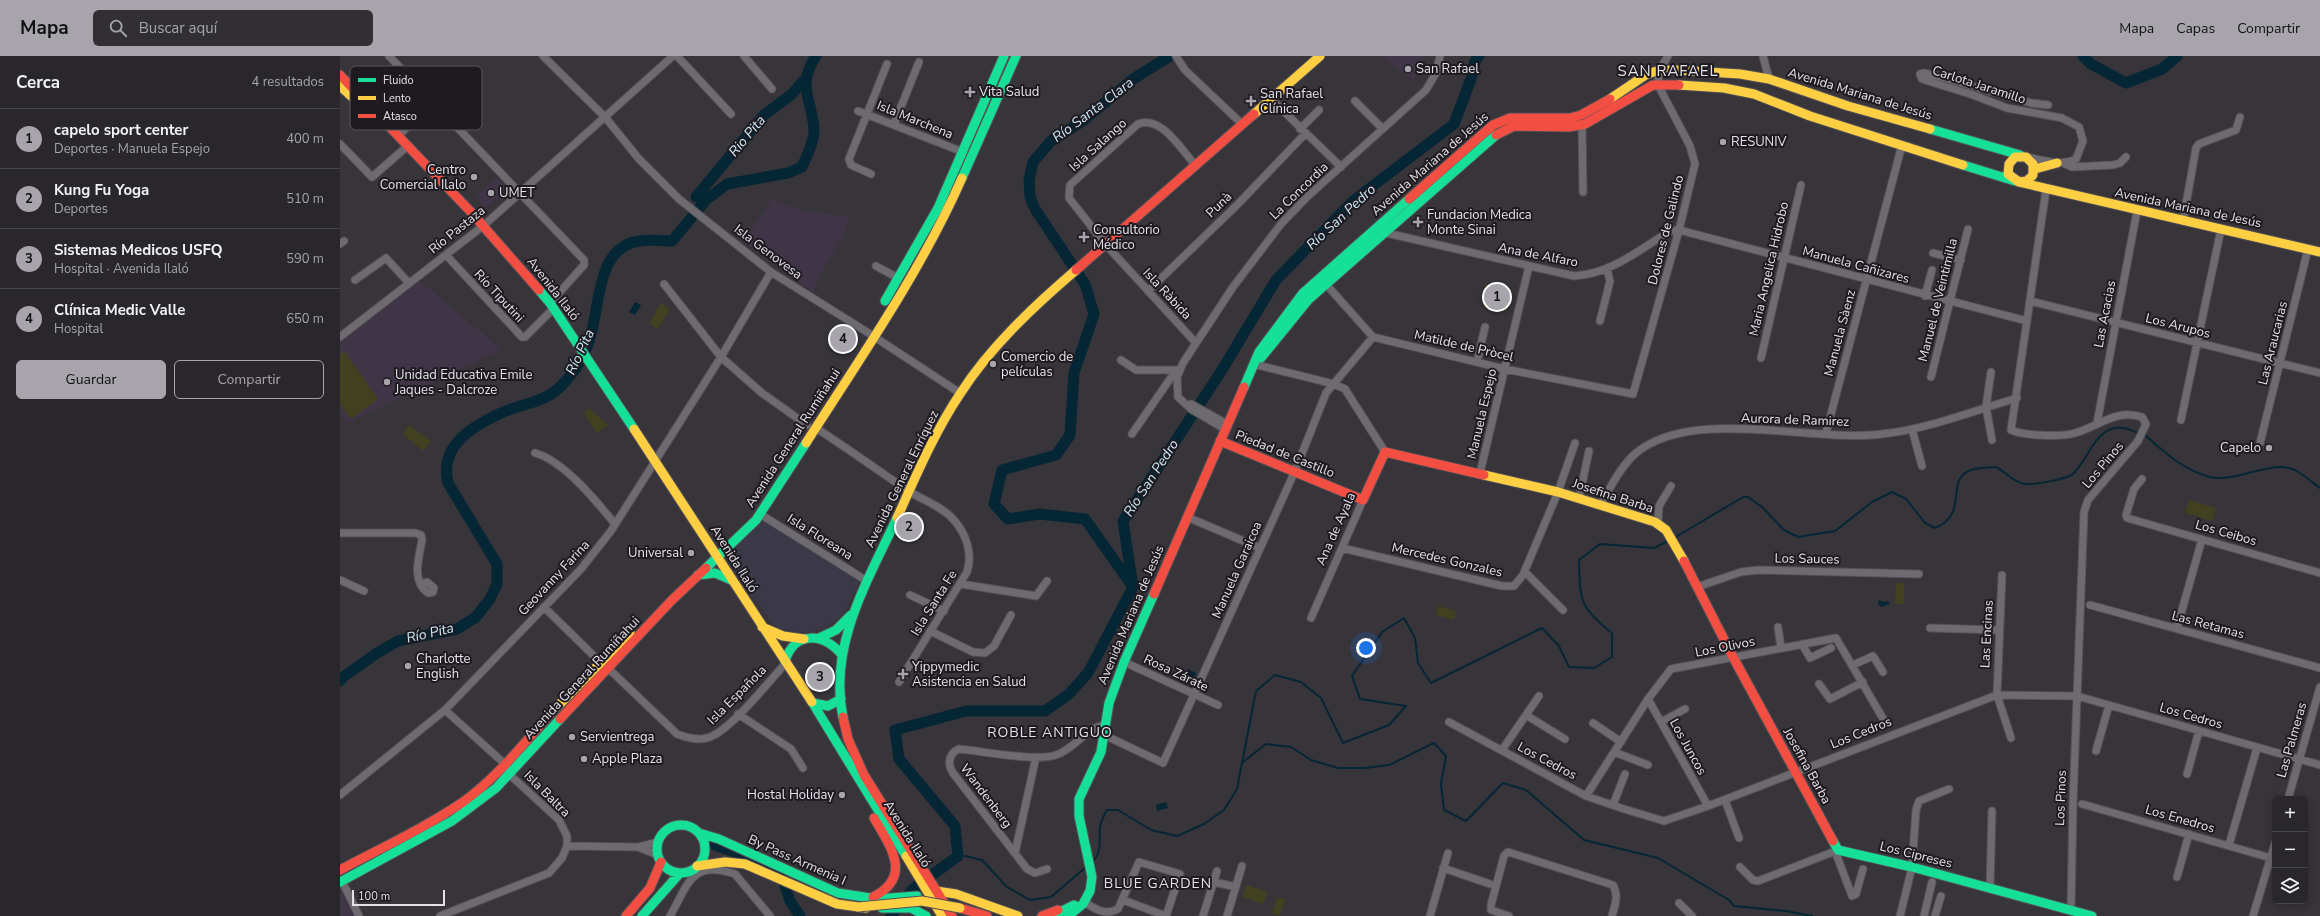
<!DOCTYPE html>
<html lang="es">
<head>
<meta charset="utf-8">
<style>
  body { margin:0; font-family:"Nunito Sans",sans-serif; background:#312f34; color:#f1f3f6 }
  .controls { position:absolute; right:12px; bottom:12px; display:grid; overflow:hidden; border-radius:6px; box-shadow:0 2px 10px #0003 }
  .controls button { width:36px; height:36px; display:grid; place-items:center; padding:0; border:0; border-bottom:1px solid #454448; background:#29272c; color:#f1f3f6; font:20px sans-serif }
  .scale { position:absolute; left:12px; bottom:10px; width:93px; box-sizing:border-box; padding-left:4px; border:2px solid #e5e1ea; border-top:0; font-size:11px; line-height:14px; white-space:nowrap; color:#e5e1ea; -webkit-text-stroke:3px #1d1a20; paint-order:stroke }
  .you { position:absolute; left:1026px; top:592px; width:14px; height:14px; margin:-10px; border:3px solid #fff; border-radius:50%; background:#1a73e8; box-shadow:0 0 0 6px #1a73e833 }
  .badge { display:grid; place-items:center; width:26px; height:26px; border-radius:50%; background:#a8a4ac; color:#111; font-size:13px; font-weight:700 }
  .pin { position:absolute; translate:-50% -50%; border:2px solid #fff; box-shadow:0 1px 4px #0006 }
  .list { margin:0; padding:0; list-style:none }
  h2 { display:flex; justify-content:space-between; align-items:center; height:52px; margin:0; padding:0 16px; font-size:17px }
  h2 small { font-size:13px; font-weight:400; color:#a5a5a9 }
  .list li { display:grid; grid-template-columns:26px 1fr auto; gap:12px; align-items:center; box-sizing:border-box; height:60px; padding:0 16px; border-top:1px solid #454448 }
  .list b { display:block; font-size:15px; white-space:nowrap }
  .list p { margin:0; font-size:13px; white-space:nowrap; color:#a5a5a9 }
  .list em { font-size:13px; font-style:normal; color:#a5a5a9 }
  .actions { display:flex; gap:8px; padding:12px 16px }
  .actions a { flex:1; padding:9px 0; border:1px solid #a8a4ac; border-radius:6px; text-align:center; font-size:14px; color:#a8a4ac }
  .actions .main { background:#a8a4ac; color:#111 }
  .icon { flex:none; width:22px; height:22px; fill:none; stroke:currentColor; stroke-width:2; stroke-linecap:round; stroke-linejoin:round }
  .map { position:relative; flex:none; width:1980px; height:860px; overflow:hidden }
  header { display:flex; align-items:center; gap:24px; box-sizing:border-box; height:56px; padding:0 20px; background:#a8a4ac; color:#111 }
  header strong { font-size:19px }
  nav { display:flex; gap:22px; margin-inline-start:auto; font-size:14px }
  .search { width:280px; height:36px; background:#312f34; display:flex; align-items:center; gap:10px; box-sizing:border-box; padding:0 14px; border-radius:6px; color:#a5a5a9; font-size:15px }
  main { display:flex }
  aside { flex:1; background:#29272c }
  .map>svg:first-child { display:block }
  .commercial { fill:#3b3848 }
  .built { fill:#3f3547 }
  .green { fill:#41411f }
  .water { fill:#052635 }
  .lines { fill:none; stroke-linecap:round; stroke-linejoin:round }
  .stream { stroke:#052635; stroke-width:2 }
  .river { stroke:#052635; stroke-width:11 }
  .street-casing { stroke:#535056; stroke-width:9 }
  .fast-casing { stroke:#535056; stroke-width:11 }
  .slow-casing { stroke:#535056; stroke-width:11 }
  .jam-casing { stroke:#535056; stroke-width:11 }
  .street { stroke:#6d6a70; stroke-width:7 }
  .fast { stroke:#16e098; stroke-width:9 }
  .slow { stroke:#ffcf43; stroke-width:9 }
  .jam { stroke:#f24e42; stroke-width:9 }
  .slow-bridge-casing { stroke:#535056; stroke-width:11; stroke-linecap:butt }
  .slow-bridge { stroke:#ffcf43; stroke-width:9 }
  .poi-dot { fill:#a8a4ac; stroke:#1d1a20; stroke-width:1.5 }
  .labels { text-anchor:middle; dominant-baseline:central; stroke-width:4; stroke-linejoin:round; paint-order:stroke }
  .poi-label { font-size:13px; fill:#e5e1ea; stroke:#1d1a20; text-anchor:start }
  .street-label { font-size:13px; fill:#e5e1ea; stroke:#1d1a20 }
  .water-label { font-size:14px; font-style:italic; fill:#cbe8f7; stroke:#1d1a20 }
  .neighbourhood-label { font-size:14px; letter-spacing:1px; fill:#e5e1ea; stroke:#1d1a20 }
  .quarter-label { font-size:15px; letter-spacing:1px; fill:#e5e1ea; stroke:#1d1a20 }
  .key { fill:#1d1a20; stroke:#59565d; stroke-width:1 }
  .key-label { font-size:11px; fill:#e5e1ea }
</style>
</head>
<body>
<header>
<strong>Mapa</strong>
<div class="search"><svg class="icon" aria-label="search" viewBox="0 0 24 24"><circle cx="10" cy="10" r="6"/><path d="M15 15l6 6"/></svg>Buscar aquí</div>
<nav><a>Mapa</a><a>Capas</a><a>Compartir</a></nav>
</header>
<main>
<aside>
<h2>Cerca<small>4 resultados</small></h2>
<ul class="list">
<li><span class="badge">1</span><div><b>capelo sport center</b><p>Deportes · Manuela Espejo</p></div><em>400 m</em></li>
<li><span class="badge">2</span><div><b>Kung Fu Yoga</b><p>Deportes</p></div><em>510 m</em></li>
<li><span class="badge">3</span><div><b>Sistemas Medicos USFQ</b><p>Hospital · Avenida Ilaló</p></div><em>590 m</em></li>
<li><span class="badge">4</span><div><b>Clínica Medic Valle</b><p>Hospital</p></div><em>650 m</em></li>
</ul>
<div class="actions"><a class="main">Guardar</a><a>Compartir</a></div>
</aside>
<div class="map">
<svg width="1980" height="860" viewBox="0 0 1980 860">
  <rect width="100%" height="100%" fill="#37343a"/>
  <path class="commercial" d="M422,463L520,525L503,559L484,573L465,577L436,572L384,502Z"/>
  <path class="built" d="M1039,0H1083V1L1074,24Z
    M156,122L166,133L146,152L135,141Z
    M432,143L461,154L510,161L503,181L479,221L473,236L404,185Z
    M80,225L162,294L7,367L0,357V287Z
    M0,829L14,860H0Z"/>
  <path class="green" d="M1145,229L1172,233L1166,255L1142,250Z
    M321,247L330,253L318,273L309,267Z
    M4,295L38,343L11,363L0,348V298Z
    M249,352L268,369L257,377L244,358Z
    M69,369L91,385L83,395L63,378Z
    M1849,444L1876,452L1872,465L1845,457Z
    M1556,527H1564V548H1555Z
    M1098,550L1116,555L1114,564L1096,559Z
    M280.5 679a4.5 4.5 0 1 1 9 0a4.5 4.5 0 1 1-9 0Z
    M906,829L928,836L923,848L902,841Z
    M937,841L945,843L940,860L932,857Z"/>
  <path class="water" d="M295,246L301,249L295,259L289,256Z
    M1539,544L1544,546L1548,545L1550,548L1542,551L1538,548Z
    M848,613L856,617L851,629L844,624Z
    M826,746L828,752L817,755L816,749Z"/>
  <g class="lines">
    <path class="stream" d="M1806,380C1825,397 1845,415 1870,421C1896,427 1932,403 1955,414C1964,419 1972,426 1980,432
      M1334,482L1403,441H1408L1422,451L1444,474L1458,481L1495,475L1532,446L1552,436L1566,443L1585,467L1595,472C1627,459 1608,430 1625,417C1633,411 1646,412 1656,411C1666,416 1672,426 1685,428C1694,429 1729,423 1734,417C1754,395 1759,358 1798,377
      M903,706L926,688L951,691L971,704L998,712H1025L1049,709L1094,687L1106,700L1101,728L1104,754L1126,765L1163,727L1186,734L1244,784L1318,802L1389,844L1394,850L1446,855L1472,860
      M625,800L642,804L667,831L690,844L711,841L747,810
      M752,806C762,798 759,784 760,772C760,766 764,760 767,754H778L811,774L837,780L864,768L884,754L897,733L916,635L935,619L961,626L981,642L1003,687L1049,669L1066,650L1020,643L1012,620L1042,576L1064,562L1075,582L1078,607L1091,627L1202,572L1219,590L1229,611L1254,612L1272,601V577C1239,551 1240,544 1239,504L1260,488L1314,492L1328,485"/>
    <path class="river" d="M1743,0L1751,8L1786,27L1822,13L1837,0
      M356,141L424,59L452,38L463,25
      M791,528L745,463L699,458L668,463L654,448L662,414L716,399L730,379L734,317L754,258L745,228L695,153L690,141L689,124L693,106L711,85L744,64L793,23L830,0
      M0,625L3,621L37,597L58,585L117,573L136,561L150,543L157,528V508L108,427C99,390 131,371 161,357C183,347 206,347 223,328C236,315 247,296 251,278C260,248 257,191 299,185C309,183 321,185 332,185L366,144L387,128L448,117L462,111C466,101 475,85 474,73C472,43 456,30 476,0
      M375,789L416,803L441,818L450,845L460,860
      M551,860L573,833L618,800L615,770L559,703L555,674L626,655H705L728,639L748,617L793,531L783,465L882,314L936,224L1013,145L1114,68L1131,23L1135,5L1139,0"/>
    <defs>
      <path id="street" d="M49,0L244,204V209L210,247
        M203,0L265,61L299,103L339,143L431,216L527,276L620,337
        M337,0L391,58
        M404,0L432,33
        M836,0L845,14L902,68
        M1423,0L1429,23
        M931,43L1001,111
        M1015,45L1043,73
        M518,55L623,96
        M554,68L579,6
        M1242,69L1243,136
        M960,73L979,54
        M62,76L93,45
        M0,88L32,121L63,94
        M1687,101C1703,104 1720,111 1736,103L1743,85L1739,71L1722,62L1667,52L1633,39L1582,23L1580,18L1584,17L1597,20L1691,47L1708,49
        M1723,107L1732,111L1773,109L1780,107L1786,101
        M531,118L511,109L509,103L547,8
        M1706,134L1671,374C1684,380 1722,381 1735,377C1758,371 1776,352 1802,361L1806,368L1798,385L1748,444L1744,456L1733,747L1731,854
        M1843,165L1856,92L1859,88L1896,74L1900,61
        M1042,176L1234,220C1271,218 1299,194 1330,175L1339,174L1687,265
        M0,188L4,185
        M1593,197L1621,204
        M106,199L182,281H185L214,252
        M536,210L558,222
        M15,224L46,202L69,227
        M984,226L1033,281L1165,313L1293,338L1339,174L1355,108L1350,90L1318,29L1319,15L1328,0
        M324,228L381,301L422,337L467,369
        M808,235L897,149L965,78
        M1585,240L1592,214
        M1690,245L1980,317
        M1260,265L1270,225L1267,213
        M0,281L143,170L333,0
        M855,286L766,189L729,142L730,129L798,68C822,59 842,95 856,110
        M1421,302L1461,129
        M781,304L796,314H839
        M1137,306L1145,271
        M913,308L994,328L1005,333L1045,396
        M1651,316L1646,351L1652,384
        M1591,321L1628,173
        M851,348L887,368
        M1841,364L1881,173
        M1757,367L1797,155
        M476,372C507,392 536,413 567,434C582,444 600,449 613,463C626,477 633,497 627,516L559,626
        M885,373L851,353L838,341L837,321L843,307L893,231L941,168L967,141L1086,34L1096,17L1100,0
        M1572,373L1582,410
        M1486,377L1562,89
        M792,378L832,320L838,317
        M1920,387L1968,193
        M195,397C224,405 257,446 275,468
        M1140,417L1189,210
        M1802,423L1794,433L1786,459L1787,462L1980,517
        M1239,442L1249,395
        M1260,449C1271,431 1280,411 1296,397C1353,350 1473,387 1542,378C1588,373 1633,355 1677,342
        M420,458L527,525
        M847,461L920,492
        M1318,468L1319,450L1331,430
        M0,477H75L81,479L82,484C79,502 71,525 88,537L93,536L94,532L87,526L81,528
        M1002,492L1162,530H1174L1183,519L1218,436L1235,387
        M1185,516L1223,554
        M1662,519L1657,639L1671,682
        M0,524L24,535
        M621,528L696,540L707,525
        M1357,531L1401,516L1418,514L1579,518
        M570,539L604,555
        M1750,549L1980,612
        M204,551L261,607
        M971,562L1023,444
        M1438,571L1441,592
        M1590,572L1659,574
        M1837,572L1862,483
        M590,575L633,596L645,597L654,590L671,559
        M1462,588L1470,602L1491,592
        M784,606L878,649
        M1513,609L1533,600L1543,616
        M269,613L337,678C346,682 360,685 370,681C393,672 428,626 446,607
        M1479,628L1490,643L1523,626
        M1308,643L1368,750
        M398,658L451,693L463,712
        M1186,659L1225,683
        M1109,666L1246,740L1284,753L1324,765L1368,750L1657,639L1737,640L1980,709
        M1321,666L1345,653
        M1253,667L1281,686
        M764,679L823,707L955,415L986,337L1033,281
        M1162,694L1199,640
        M1756,695L1769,649
        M1274,696L1308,709
        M1847,718L1859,675
        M0,739L105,654L241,513L271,475L381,301L431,216
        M1246,740L1308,643L1331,613L1496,582L1545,666
        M1948,743L1980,631
        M1385,744L1399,782
        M1742,748L1931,802
        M1273,749L1285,718
        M1889,789L1917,692
        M227,790L298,791L318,786
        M298,791L318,799
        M1495,795L1512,840L1516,838L1523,813
        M675,797L696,701
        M1400,811L1413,824L1418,825L1498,794
        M1103,812L1150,828
        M707,813L695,817L687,813L613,717C607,708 609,697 619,693C642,695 696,706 716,699C735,693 745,672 765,669
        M1837,821L1849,778
        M2,825L19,860
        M874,826L896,831
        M1650,831L1652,755
        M744,846C755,853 765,860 778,853L799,806L840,818L826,860L783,844
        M1339,847L1352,860
        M100,860L209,817L222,802L227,790V780L219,764L169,718L165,708L105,654
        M330,860C348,830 350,803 395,818L430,860
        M863,860L877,815
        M887,860L902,810
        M1090,860L1108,797
        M1169,860L1151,854V849L1164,800L1168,796L1273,829C1279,840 1275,849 1272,860
        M1560,860L1572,811L1576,754L1579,745L1609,733
        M1584,860L1592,826
        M1595,860L1601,840
        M1913,860L1935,787"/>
      <path id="fast" d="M1590,73L1680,99
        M1623,109L1675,125
        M622,122L676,0
        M199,234L210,247L294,373
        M545,245L598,152L664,0
        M921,302L969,243L1156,79
        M904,331L919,296L963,237L1069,143
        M366,512L416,464L466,387
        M358,519L375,517L391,524
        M479,582L496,574L511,559
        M445,605C455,574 484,577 502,599
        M472,646L566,800
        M473,647L488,650L501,643
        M503,661C488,590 528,524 557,462
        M317 793a24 24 0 1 1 48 0a24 24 0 1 1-48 0Z
        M359,777L379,783L498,837L537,843L577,840
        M1493,785L1498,794L1572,811L1752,860
        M0,826L112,765L156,732L220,663
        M542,852H571L586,860
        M302,860L340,817
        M712,860L734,849
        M728,860L743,848L750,835L752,821L739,760V743L761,696L769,647L784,606L814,538"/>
      <path id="slow" d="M1339,29L1384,32L1414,38L1470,60L1623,109
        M0,30L12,41
        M1270,43L1307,18L1317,15L1335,14L1400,18L1429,23L1508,50L1590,73
        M914,58L980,0
        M1695,113L1717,107
        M1679,126L1687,125L1693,119V108L1686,101H1675L1669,108L1668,118L1679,126L1980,196
        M294,373L472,646
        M466,387C521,301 581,215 622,122
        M1144,419L1218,436L1315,466L1326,474L1344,505
        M557,462C576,420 594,377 620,338C650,291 694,250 736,214
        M422,571L443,580L464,583
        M212,656L290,577
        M566,800L602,860
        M357,810L385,806L405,808L497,848L526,852
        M596,835L616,838L678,860"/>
      <path id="jam" d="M0,19L130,155L199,234
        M1156,79L1174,70L1229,71L1245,68L1313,29H1339
        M1069,143L1153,69L1170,62H1230L1241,59L1270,43
        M736,214L914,58
        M880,385L1023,444L1045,396L1144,419
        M1344,505L1393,601L1493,785
        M814,538L904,331
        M503,661L508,683L524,719L612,860
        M220,663L332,544L366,512
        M0,814C41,792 85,772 123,746C157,722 184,687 212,656
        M533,841C573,821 551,791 534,762
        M620,852L647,860
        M286,860L310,832L321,806
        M702,860L718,854"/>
    </defs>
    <use href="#street" class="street-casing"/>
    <use href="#fast" class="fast-casing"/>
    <use href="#slow" class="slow-casing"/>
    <use href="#jam" class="jam-casing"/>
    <use href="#street" class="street"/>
    <use href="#fast" class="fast"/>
    <use href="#slow" class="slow"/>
    <use href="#jam" class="jam"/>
    <defs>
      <path id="slow-bridge" d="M518,851L582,845L620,852"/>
    </defs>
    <use href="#slow-bridge" class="slow-bridge-casing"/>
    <use href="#slow-bridge" class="slow-bridge"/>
  </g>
  <g class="poi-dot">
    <circle cx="1068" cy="13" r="4"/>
    <path d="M628 30h4v4h4v4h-4v4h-4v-4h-4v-4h4z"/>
    <path d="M909 39h4v4h4v4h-4v4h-4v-4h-4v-4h4z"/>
    <circle cx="1383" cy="86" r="4"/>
    <circle cx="134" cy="121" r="4"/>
    <circle cx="151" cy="137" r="4"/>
    <path d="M1076 160h4v4h4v4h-4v4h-4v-4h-4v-4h4z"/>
    <path d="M742 175h4v4h4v4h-4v4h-4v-4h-4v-4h4z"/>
    <circle cx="653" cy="308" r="4"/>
    <circle cx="47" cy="326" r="4"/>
    <circle cx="1929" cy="392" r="4"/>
    <circle cx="351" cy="497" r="4"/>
    <circle cx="68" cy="610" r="4"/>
    <path d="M561 612h4v4h4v4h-4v4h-4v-4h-4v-4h4z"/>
    <circle cx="232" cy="681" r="4"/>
    <circle cx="244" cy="703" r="4"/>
    <circle cx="502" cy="739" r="4"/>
  </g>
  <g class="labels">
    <g class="poi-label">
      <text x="1076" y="13">San Rafael</text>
      <text x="639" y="36">Vita Salud</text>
      <text x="920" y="38">San Rafael<tspan x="920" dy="15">Clínica</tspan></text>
      <text x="1391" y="86">RESUNIV</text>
      <text x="126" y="114" text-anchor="end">Centro<tspan x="126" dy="15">Comercial Ilalo</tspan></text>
      <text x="159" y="137">UMET</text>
      <text x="1087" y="159">Fundacion Medica<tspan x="1087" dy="15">Monte Sinai</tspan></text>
      <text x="753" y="174">Consultorio<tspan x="753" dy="15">Médico</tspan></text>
      <text x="661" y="301">Comercio de<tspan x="661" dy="15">películas</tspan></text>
      <text x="55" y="319">Unidad Educativa Emile<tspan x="55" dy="15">Jaques - Dalcroze</tspan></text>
      <text x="1921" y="392" text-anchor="end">Capelo</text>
      <text x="343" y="497" text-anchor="end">Universal</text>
      <text x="76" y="603">Charlotte<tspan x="76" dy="15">English</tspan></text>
      <text x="572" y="611">Yippymedic<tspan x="572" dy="15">Asistencia en Salud</tspan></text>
      <text x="240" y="681">Servientrega</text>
      <text x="252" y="703">Apple Plaza</text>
      <text x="494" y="739" text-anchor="end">Hostal Holiday</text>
    </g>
    <g class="street-label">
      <text transform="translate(1639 29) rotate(18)">Carlota Jaramillo</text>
      <text transform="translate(1520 38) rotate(17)">Avenida Mariana de Jesús</text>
      <text transform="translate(575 64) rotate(22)">Isla Marchena</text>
      <text transform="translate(758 89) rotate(-42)">Isla Salango</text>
      <text transform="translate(1090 108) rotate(-41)">Avenida Mariana de Jesús</text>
      <text transform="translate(959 135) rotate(-44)">La Concordia</text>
      <text transform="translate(879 149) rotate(-44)">Punà</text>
      <text transform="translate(1848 152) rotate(12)">Avenida Mariana de Jesús</text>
      <text transform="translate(117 174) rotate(-39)">Río Pastaza</text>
      <text transform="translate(1326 174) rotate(-76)">Dolores de Galindo</text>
      <text transform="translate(428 196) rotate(37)">Isla Genovesa</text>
      <text transform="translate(1198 199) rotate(11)">Ana de Alfaro</text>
      <text transform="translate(1516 209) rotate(15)">Manuela Cañizares</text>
      <text transform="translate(1429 213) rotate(-77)">Maria Angelica Hidrobo</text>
      <text transform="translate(213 233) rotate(52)">Avenida Ilaló</text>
      <text transform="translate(827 238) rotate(47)">Isla Ràbida</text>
      <text transform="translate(159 240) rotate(47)">Río Tiputini</text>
      <text transform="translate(1598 244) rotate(-76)">Manuel de Veintimilla</text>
      <text transform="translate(1765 258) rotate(-79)">Las Acacias</text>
      <text transform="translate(1838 270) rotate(14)">Los Arupos</text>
      <text transform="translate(1500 277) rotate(-75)">Manuela Sàenz</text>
      <text transform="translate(1933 287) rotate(-76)">Las Araucarias</text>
      <text transform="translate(1124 290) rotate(13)">Matilde de Pròcel</text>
      <text transform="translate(1142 358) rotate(-77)">Manuela Espejo</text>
      <text transform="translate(1455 364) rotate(2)">Aurora de Ramirez</text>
      <text transform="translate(453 382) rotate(-57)">Avenida General Rumiñahui</text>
      <text transform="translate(945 398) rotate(22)">Piedad de Castillo</text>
      <text transform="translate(1763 409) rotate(-50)">Los Pinos</text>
      <text transform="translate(562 423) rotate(-64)">Avenida General Enríquez</text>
      <text transform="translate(1273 440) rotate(18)">Josefina Barba</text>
      <text transform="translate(996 473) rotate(-66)">Ana de Ayala</text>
      <text transform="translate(1886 477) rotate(16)">Los Ceibos</text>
      <text transform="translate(480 481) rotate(32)">Isla Floreana</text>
      <text transform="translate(394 503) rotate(58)">Avenida Ilaló</text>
      <text transform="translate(1467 503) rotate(1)">Los Sauces</text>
      <text transform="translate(1107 504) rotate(13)">Mercedes Gonzales</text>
      <text transform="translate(897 514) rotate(-66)">Manuela Garaicoa</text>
      <text transform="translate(214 522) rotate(-47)">Geovanny Farina</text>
      <text transform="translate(594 547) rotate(-58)">Isla Santa Fe</text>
      <text transform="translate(791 559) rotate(-67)">Avenida Mariana de Jesús</text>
      <text transform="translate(1868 569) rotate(15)">Las Retamas</text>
      <text transform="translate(1647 578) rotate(-87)">Las Encinas</text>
      <text transform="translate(1385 591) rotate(-11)">Los Olivos</text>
      <text transform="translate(836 617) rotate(25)">Rosa Zárate</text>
      <text transform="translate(242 622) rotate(-47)">Avenida General Rumiñahui</text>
      <text transform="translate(397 639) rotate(-45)">Isla Española</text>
      <text transform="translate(1851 660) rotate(16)">Los Cedros</text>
      <text transform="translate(1521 677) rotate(-22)">Los Cedros</text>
      <text transform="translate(1952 684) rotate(-74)">Las Palmeras</text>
      <text transform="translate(1348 691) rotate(61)">Los Juncos</text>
      <text transform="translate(1207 705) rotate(28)">Los Cedros</text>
      <text transform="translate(1467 710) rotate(61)">Josefina Barba</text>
      <text transform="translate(207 738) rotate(45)">Isla Baltra</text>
      <text transform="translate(646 740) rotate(53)">Wandenberg</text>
      <text transform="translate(1721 742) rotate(-88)">Los Pinos</text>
      <text transform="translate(1840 763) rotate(16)">Los Enedros</text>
      <text transform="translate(567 778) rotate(58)">Avenida Ilaló</text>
      <text transform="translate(1576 799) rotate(14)">Los Cipreses</text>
      <text transform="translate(457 804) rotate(24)">By Pass Armenia I</text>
    </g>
    <g class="water-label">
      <text transform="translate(753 54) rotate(-37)">Río Santa Clara</text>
      <text transform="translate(407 80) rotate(-50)">Rio Pita</text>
      <text transform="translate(1001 161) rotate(-43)">Río San Pedro</text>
      <text transform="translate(240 296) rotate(-65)">Río Pita</text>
      <text transform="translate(811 422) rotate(-57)">Río San Pedro</text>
      <text transform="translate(90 577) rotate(-13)">Río Pita</text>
    </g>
    <g class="neighbourhood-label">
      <text x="710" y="676">ROBLE ANTIGUO</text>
      <text x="818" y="827">BLUE GARDEN</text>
    </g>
    <g class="quarter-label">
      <text x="1328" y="15">SAN RAFAEL</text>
    </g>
  </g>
  <rect x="10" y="10" width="132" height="64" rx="6" class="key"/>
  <rect x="18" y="22" width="18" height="4" fill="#16e098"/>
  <rect x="18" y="40" width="18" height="4" fill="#ffcf43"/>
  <rect x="18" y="58" width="18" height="4" fill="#f24e42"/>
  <g class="key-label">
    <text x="43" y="28">Fluido</text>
    <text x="43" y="46">Lento</text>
    <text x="43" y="64">Atasco</text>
  </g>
</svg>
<div class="controls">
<button>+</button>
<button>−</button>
<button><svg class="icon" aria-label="layers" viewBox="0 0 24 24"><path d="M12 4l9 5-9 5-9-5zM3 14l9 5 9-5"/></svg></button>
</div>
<div class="scale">100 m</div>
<div class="you"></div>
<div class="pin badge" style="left:1157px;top:241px">1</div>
<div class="pin badge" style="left:569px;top:471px">2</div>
<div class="pin badge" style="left:480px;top:621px">3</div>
<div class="pin badge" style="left:503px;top:283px">4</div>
</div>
</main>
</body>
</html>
